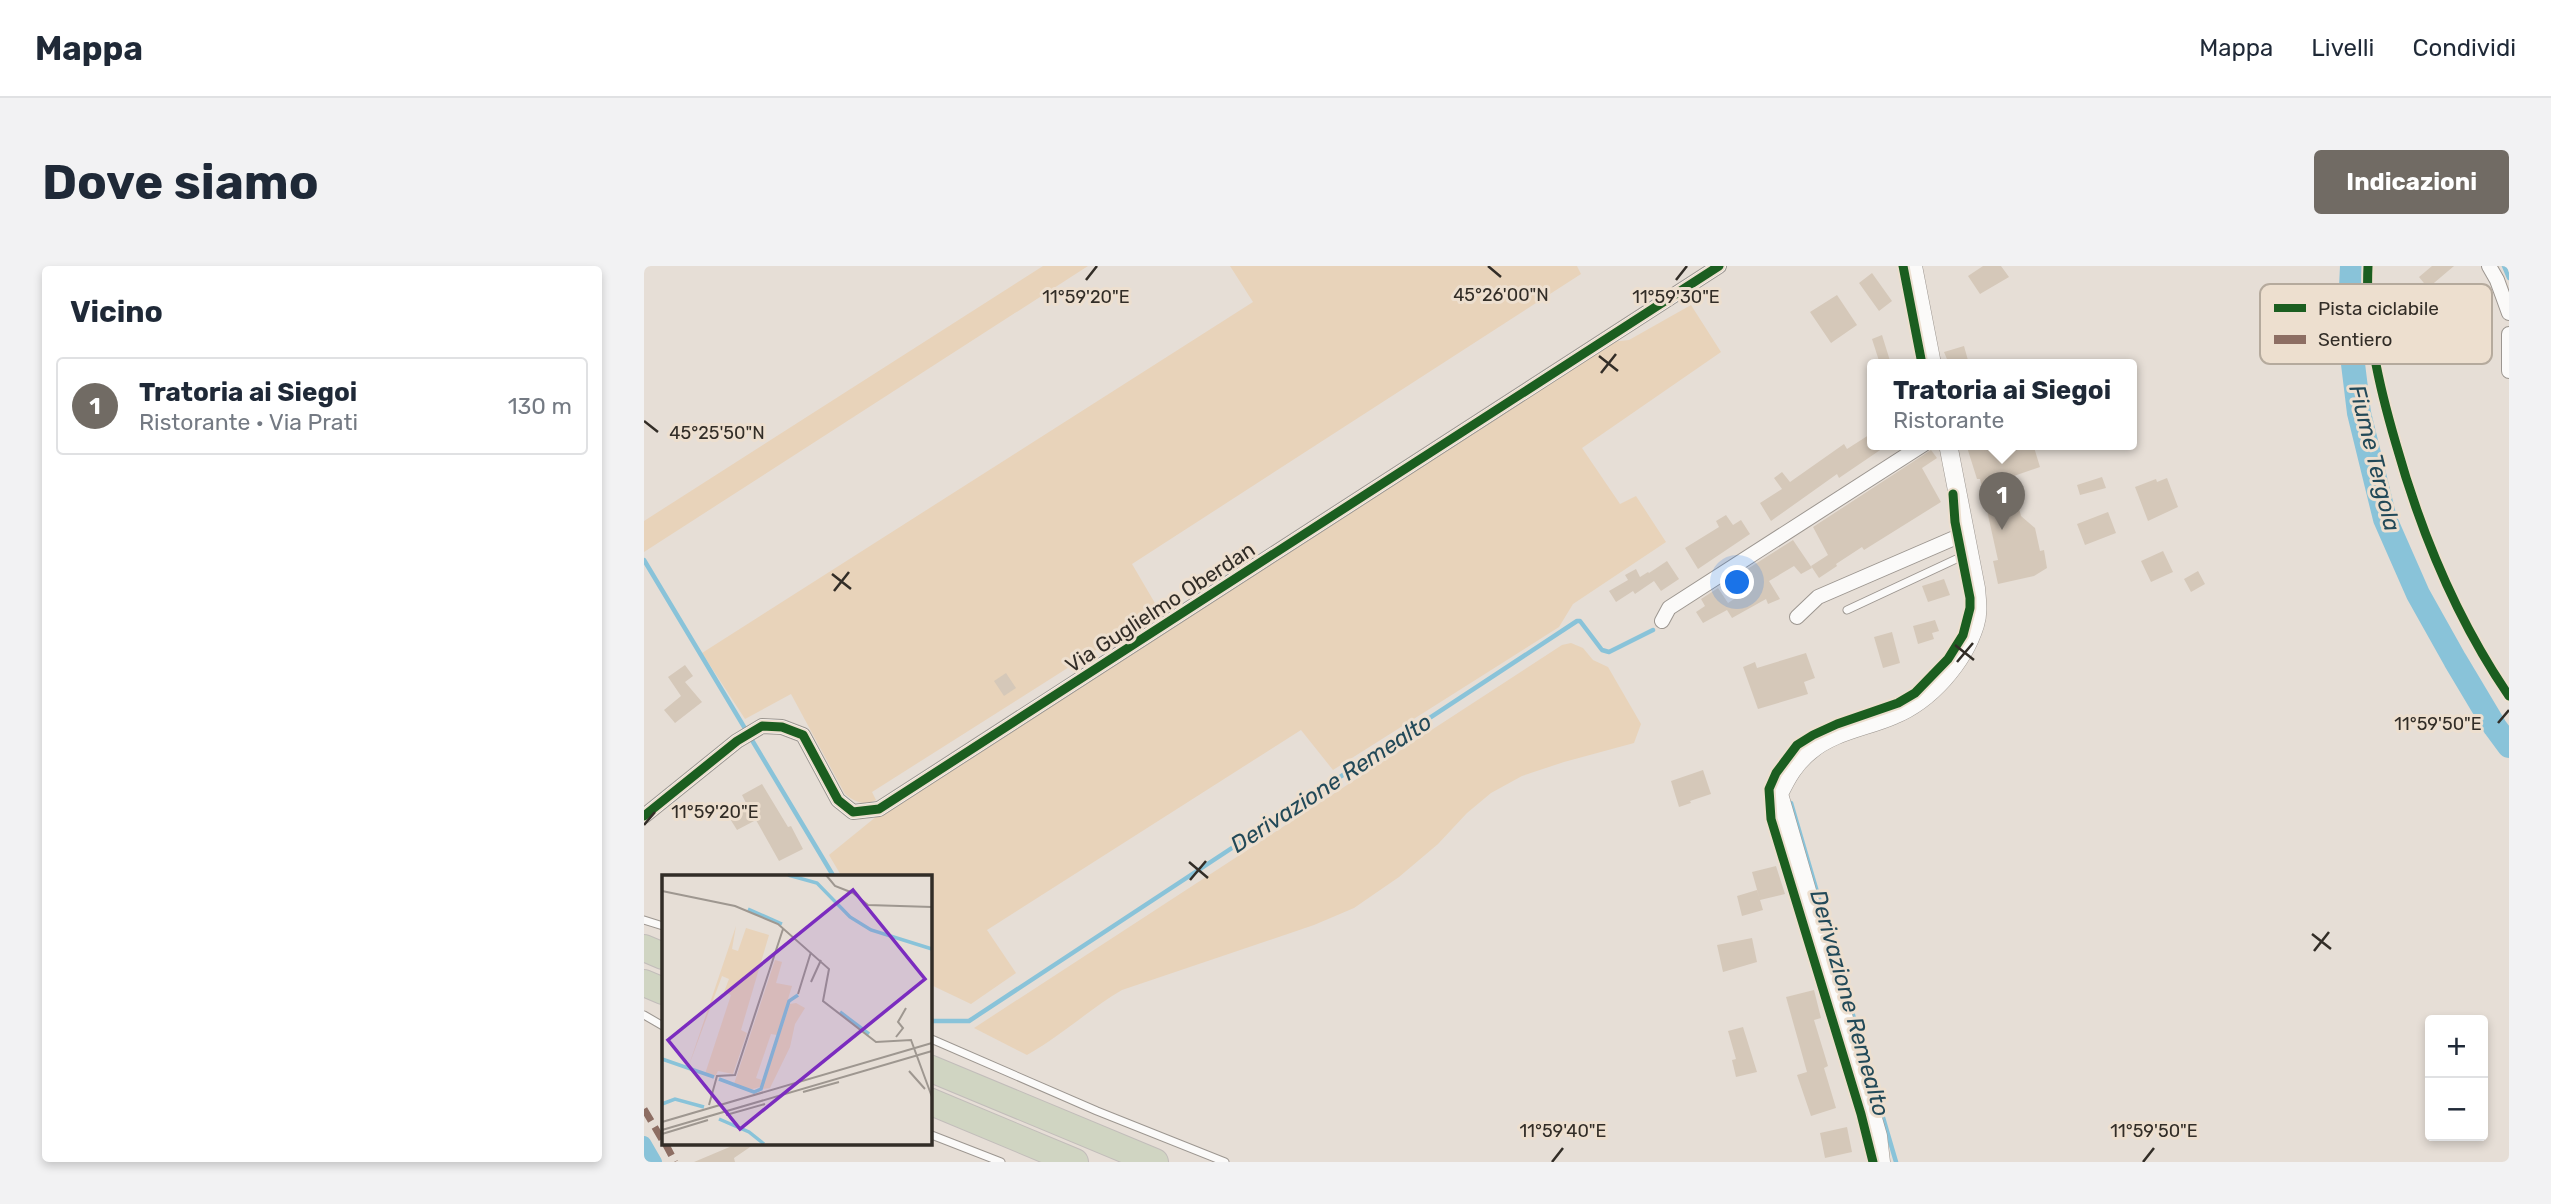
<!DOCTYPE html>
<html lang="it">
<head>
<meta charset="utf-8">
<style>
  body { margin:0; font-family:Rubik,sans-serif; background:#f2f2f3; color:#1f2937 }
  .controls { position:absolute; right:21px; bottom:21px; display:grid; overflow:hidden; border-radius:7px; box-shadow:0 4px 10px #0003 }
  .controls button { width:63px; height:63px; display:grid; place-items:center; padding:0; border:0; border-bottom:2px solid #e0e1e3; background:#fff; color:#1f2937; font:35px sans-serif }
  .you { position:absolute; left:1094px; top:317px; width:24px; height:24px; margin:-18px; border:5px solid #fff; border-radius:50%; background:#1a73e8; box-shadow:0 0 0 10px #1a73e833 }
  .badge { display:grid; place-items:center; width:46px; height:46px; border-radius:50%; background:#716b64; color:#fff; font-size:23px; font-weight:700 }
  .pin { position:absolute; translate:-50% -58px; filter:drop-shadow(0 2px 4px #0008) }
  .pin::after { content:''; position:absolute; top:37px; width:24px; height:21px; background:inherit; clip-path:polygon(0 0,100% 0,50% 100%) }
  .popup { position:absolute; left:1223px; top:93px; width:270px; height:91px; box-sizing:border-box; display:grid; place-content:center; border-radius:7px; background:#fff; filter:drop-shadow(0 2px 5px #0005); font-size:23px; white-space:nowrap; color:#747a83 }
  .popup b { font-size:26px; color:#1f2937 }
  .popup::after { content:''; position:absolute; left:50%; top:100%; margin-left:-14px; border:14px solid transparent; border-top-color:#fff }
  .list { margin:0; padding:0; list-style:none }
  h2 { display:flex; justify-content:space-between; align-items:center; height:91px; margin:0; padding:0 28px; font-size:30px }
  h2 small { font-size:23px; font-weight:400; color:#747a83 }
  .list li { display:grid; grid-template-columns:46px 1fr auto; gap:21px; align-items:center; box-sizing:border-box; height:98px; margin:0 14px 14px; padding:0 14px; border:2px solid #e0e1e3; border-radius:7px }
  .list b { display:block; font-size:26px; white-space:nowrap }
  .list p { margin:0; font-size:23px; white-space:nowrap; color:#747a83 }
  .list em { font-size:23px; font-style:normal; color:#747a83 }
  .map { position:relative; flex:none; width:1865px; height:896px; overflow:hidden; border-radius:7px }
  header { display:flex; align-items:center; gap:42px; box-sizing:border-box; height:98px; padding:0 35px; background:#fff; border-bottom:2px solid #e0e1e3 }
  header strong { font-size:33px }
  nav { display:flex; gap:38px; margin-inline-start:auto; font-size:24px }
  .intro { display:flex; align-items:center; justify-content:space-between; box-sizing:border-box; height:168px; padding:0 42px }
  h1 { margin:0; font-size:49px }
  .button { padding:18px 32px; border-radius:7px; background:#716b64; color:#fff; font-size:24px; font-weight:700 }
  main { display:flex; gap:42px; padding:0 42px }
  aside { flex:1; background:#fff; border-radius:7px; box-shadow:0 4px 10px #0003 }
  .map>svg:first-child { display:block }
  .green { fill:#e8d3ba }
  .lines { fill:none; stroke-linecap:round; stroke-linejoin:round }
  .stream { stroke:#89c3d9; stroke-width:4.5 }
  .canal { stroke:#89c3d9; stroke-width:14 }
  .river { stroke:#89c3d9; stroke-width:24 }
  .building { fill:#d5c8b9 }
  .service-casing { stroke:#9c9690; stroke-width:9 }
  .minor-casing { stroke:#9c9690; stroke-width:16 }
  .tertiary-casing { stroke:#9c9690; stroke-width:19 }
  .motorway-casing { stroke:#c2bdba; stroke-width:28 }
  .service { stroke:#fbfaf9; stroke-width:7 }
  .minor { stroke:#fbfaf9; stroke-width:14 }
  .tertiary { stroke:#fbfaf9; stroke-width:18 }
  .motorway { stroke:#d0d5c2; stroke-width:26 }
  .quiet { stroke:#8d6e63; stroke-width:7; stroke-dasharray:14 7; stroke-linecap:butt }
  .cycleway-casing { stroke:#eddfcf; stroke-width:13 }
  .cycleway { stroke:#1b5e20; stroke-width:9 }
  .ticks { fill:none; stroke:#322d27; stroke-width:2.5 }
  .labels { text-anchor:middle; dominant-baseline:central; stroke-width:6; stroke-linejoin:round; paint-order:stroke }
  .street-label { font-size:21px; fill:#322d27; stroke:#eddfcf }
  .water-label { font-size:23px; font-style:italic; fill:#224958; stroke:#eddfcf }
  .inset-river { fill:none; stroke:#89c3d9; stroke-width:3.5 }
  .inset-road { fill:none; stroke:#9e9790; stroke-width:2 }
  .view { fill:#7b2cbf; fill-opacity:0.15; stroke:#7b2cbf; stroke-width:3.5 }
  .inset-edge { fill:none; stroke:#322d27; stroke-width:3.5 }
  .key { fill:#eddfcf; stroke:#b5aa9d; stroke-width:2 }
  .key-label { font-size:19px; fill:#322d27 }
  .ticks-label { font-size:18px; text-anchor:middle; fill:#322d27; stroke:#eddfcf; stroke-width:6; stroke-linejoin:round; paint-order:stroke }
</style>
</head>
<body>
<header>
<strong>Mappa</strong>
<nav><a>Mappa</a><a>Livelli</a><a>Condividi</a></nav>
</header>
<div class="intro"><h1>Dove siamo</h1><a class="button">Indicazioni</a></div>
<main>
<aside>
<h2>Vicino<small></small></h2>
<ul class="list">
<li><span class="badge">1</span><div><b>Tratoria ai Siegoi</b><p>Ristorante · Via Prati</p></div><em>130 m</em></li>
</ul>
</aside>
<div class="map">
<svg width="1865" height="896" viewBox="0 0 1865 896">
  <rect width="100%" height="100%" fill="#e6ded6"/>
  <path class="green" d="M399,0H444L0,286V255Z
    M586,0H933L937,8L488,298L515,344L228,526L232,534C220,540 211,536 201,528L147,428L101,453L58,387L609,36Z
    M1047,39L1077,86L938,182L976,238L992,230L1022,276L929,338L915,361L689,504L657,464L343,664L372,707L327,738L285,718V611H198L185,589L233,550L968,76L985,74Z
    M927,377L939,382L949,394L964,401L997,458L990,477L920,496L878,510L847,527L823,547L794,578L755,611L710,642L670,659L478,724C444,744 417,770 383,789L330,762L918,379Z"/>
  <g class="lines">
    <path class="stream" d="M1860,0L1865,12
      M0,294L190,611
      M1147,537L1252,896
      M285,752L289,755H325L933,355H936L958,384L965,386L1009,364"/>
    <path class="canal" d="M0,877L11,896"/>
    <path class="river" d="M1708,0L1705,65L1715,147L1741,253L1774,328L1811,394L1851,461L1865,480"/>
  </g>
  <path class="building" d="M1339,0H1357L1365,11L1336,28L1324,10Z
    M1788,0H1810L1784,22L1775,11Z
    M1228,7L1248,35L1235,45L1215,17Z
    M1193,29L1213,59L1187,77L1166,46Z
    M1238,69L1247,98H1236L1228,73Z
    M1320,80L1325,98H1305L1300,86Z
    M1228,167V178H1245L1195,212L1193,208L1127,255L1116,237L1138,223L1130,212L1138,206L1146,216L1200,178L1203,183Z
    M1322,178H1389L1396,201L1367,211L1377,250L1391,262L1396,285L1400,284L1403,302L1390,310L1354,318L1349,295L1354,294L1336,213H1333Z
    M1287,184L1293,192L1278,202L1297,236L1220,284L1218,281L1192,298L1193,300L1175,312L1167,300L1184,289L1169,261Z
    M1458,211L1462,222L1436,229L1433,219Z
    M1523,212L1534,241L1504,255L1491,221L1512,213L1513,216Z
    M1464,246L1472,267L1441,279L1433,258Z
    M1082,249L1089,259L1097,254L1106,268L1054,303L1041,282L1075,261L1072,255Z
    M1149,274L1168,302L1157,308L1150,300L1125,315L1136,333L1124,338L1122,333L1088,352L1083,344L1059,357L1052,346L1061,340L1057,333L1074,322L1084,337L1107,322L1097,307Z
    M1519,285L1529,306L1507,316L1497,295Z
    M1023,295L1035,313L1017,325L1010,315L991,328L989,325L972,336L965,325L984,314L981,309L992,303L996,311L1004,306L1007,309L1005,307Z
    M1554,305L1561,318L1547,326L1540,313Z
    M1300,313L1306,329L1284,336L1278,320Z
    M1291,354L1295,365L1288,367L1290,373L1274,378L1269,360Z
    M1248,366L1256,397L1239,402L1230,371Z
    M1162,387L1171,412L1160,416L1164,428L1114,443L1099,401L1111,396L1113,402Z
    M41,399L49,410L41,416L58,436L31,457L20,444L37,430L24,411Z
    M362,407L372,422L360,430L350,415Z
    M1059,504L1067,528L1046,535L1047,537L1035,541L1027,515Z
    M118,518L144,561L147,560L159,583L135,595L112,554L93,564L83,548L102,537L98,529Z
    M1132,600L1141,628L1116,634L1108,606Z
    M1113,624L1119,644L1098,650L1093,630Z
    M1108,672L1113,696L1079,706L1073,679Z
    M1170,724L1177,752L1170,754L1184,800L1180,802L1192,842L1167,850L1153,809L1163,806L1142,731Z
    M1099,761L1113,806L1092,811L1088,794L1092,793L1084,765Z
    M1203,861L1208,886L1181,892L1176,867Z
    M95,877H112L90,892L91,896H50Z"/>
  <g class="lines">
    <defs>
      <path id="service" d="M1203,344L1323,288
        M0,654L19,660
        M0,749L19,760
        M285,772L453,845L581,896
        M285,868L357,896"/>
      <path id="minor" d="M1845,0L1853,14L1865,47
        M1865,68V105
        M1153,351L1174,331L1322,267
        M1018,355L1025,342L1280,178
        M0,550L93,475L118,460L138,461L159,469L194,534L209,546L235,543L1075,0"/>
      <path id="tertiary" d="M1269,0L1288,98
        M1237,896L1234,870L1135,528C1143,511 1151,497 1166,485C1189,465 1223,461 1250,449C1286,434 1319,397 1331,359C1335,347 1333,335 1332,322L1304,178"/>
      <path id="motorway" d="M0,682L19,690
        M0,717L19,725
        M285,802L511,896
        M285,835L431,896"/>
    </defs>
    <use href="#service" class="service-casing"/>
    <use href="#minor" class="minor-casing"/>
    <use href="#tertiary" class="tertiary-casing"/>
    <use href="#motorway" class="motorway-casing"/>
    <use href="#service" class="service"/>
    <use href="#minor" class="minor"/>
    <use href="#tertiary" class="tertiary"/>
    <use href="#motorway" class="motorway"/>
    <path class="quiet" d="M0,843L19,875
      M21,877L31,896"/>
    <defs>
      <path id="cycleway" d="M1259,0L1278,98
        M1724,0C1721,61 1735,120 1752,178C1777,267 1813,354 1865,430
        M0,550L93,475L118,460L138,461L159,469L194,534L209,546L235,543L1075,0
        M1229,896L1217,848L1127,553L1125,523L1132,507L1153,479L1169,469L1193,458L1254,437L1271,427L1304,393L1319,369L1326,342V332L1311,256L1309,228"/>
    </defs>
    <use href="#cycleway" class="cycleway-casing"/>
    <use href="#cycleway" class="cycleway"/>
  </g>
  <path class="ticks" d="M844,0L857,11M442,14L453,0M1032,14L1043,0M955,90L974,105M957,107L972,88M0,155L14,166M188,308L207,323M190,325L205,306M1311,379L1330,394M1313,396L1329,377M1854,457L1865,444M0,559L11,546M545,596L564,612M546,614L562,595M1668,668L1687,683M1670,685L1685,666M908,896L919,882M1499,896L1510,882"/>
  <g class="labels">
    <g class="street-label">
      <text transform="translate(516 341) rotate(-33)">Via Guglielmo Oberdan</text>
    </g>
    <g class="water-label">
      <text transform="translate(1731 192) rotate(76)">Fiume Tergola</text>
      <text transform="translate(687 517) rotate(-33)">Derivazione Remealto</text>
      <text transform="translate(1206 737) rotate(74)">Derivazione Remealto</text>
    </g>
  </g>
  <g transform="translate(18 609)">
    <rect width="270" height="270" fill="#e6ded6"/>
    <path d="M74,51L70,74L76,76L84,53L107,60L79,155L85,158L71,199L56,196L53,202L43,199L69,120L62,117L67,104L60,101L26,193ZM113,85L120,87L114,108L130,111L115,160L109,159L94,203L100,205L98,212L87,215L72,209ZM134,128L143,133L133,149L128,172L108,213L100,214L128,129Z" fill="#e8d3ba"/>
    <path class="inset-river" d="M126,0L155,8L188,42L209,55L270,74M86,34L120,49M178,137L207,159M0,184L52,202M57,204L92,217L99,214L127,126L136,120M0,229L13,224L42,232M57,244L87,257L102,269"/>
    <path class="inset-road" d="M164,0L173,11L191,18L206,30L270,32M0,16L73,31L116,49L167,94L161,126L214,167L249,165L270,222M149,107L159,85M136,119L149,77M234,162L241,153L236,147L244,133M247,196L263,214M141,217L177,207M47,230L55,201L73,200L121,54M64,240L103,229M0,247L270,168M0,255L270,176M0,259L46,245"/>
    <path class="view" d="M191,15L263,104L78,254L6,165Z"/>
    <rect width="270" height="270" class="inset-edge"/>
  </g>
  <rect x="1616" y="18" width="232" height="80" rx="10" class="key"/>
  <rect x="1630" y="38" width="32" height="8" fill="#1b5e20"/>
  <rect x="1630" y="69" width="32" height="9" fill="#8d6e63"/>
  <g class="key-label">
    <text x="1674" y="49">Pista ciclabile</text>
    <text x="1674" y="80">Sentiero</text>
  </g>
  <g class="ticks-label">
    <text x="857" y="35">45°26'00"N</text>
    <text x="442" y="37">11°59'20"E</text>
    <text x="1032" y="37">11°59'30"E</text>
    <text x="73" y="173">45°25'50"N</text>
    <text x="1794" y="464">11°59'50"E</text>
    <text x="71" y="552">11°59'20"E</text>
    <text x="919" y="871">11°59'40"E</text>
    <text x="1510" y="871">11°59'50"E</text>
  </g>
</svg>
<div class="controls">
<button>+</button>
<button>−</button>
</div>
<div class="you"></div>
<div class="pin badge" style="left:1358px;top:264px">1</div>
<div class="popup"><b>Tratoria ai Siegoi</b>Ristorante</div>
</div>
</main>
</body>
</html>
